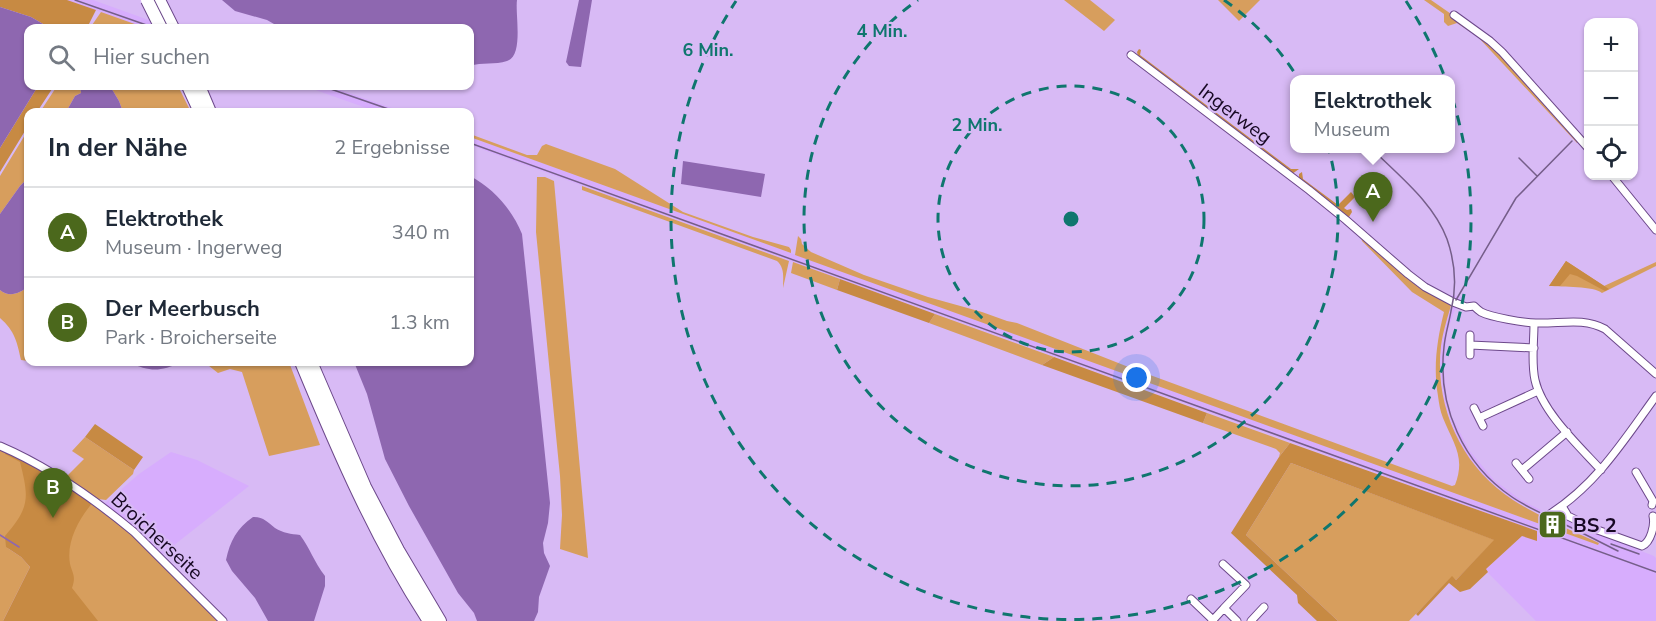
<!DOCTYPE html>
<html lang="de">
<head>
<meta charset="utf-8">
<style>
  body { margin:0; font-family:"Nunito Sans",sans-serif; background:#f6f6f7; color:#1f2937 }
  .controls { position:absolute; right:18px; top:18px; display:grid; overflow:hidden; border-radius:12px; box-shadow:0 2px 4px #0004 }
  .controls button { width:54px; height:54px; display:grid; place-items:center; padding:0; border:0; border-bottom:2px solid #e0e1e3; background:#fff; color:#1f2937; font:30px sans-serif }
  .you { position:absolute; left:1137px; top:378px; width:21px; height:21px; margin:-15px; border:4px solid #fff; border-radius:50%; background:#1a73e8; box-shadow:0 0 0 9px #1a73e833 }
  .badge { display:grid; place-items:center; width:39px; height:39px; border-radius:50%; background:#4b681c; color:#fff; font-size:20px; font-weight:700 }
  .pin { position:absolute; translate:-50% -50px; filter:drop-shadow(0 2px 3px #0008) }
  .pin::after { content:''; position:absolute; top:32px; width:21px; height:18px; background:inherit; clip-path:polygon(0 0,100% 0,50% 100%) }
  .popup { position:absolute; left:1290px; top:75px; width:165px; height:78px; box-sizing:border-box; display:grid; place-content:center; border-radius:12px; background:#fff; filter:drop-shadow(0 2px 4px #0005); font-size:20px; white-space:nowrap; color:#747a83 }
  .popup b { font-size:22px; color:#1f2937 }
  .popup::after { content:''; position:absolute; left:50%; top:100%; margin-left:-12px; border:12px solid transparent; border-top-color:#fff }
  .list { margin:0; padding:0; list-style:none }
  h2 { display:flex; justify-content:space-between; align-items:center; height:78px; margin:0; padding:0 24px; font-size:26px }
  h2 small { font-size:20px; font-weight:400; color:#747a83 }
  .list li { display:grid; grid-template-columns:39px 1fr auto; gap:18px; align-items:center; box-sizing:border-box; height:90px; padding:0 24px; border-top:2px solid #e0e1e3 }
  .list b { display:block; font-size:22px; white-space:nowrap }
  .list p { margin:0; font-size:20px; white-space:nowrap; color:#747a83 }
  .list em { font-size:20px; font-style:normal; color:#747a83 }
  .icon { flex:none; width:33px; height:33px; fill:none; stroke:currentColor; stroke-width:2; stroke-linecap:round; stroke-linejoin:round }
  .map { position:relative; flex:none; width:1656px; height:621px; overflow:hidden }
  .search { position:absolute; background:#fff; box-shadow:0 2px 4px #0004; left:24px; top:24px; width:450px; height:66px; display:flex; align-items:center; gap:15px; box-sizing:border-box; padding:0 21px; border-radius:12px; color:#747a83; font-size:22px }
  .panel { position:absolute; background:#fff; box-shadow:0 2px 4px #0004; left:24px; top:108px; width:450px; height:258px; border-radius:12px }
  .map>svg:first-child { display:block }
  .built { fill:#d7adfd }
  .green { fill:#d79e5d }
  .forest { fill:#c78a43 }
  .water { fill:#8e67b0 }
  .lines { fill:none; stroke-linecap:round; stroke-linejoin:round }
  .stream { stroke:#8e67b0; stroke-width:1.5 }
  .minor-casing { stroke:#6c488a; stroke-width:9 }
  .motorway-casing { stroke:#6c488a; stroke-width:14 }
  .minor { stroke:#fff; stroke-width:7 }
  .motorway { stroke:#fff; stroke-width:12 }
  .rail { stroke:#755e89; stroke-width:1.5 }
  .motorway-bridge-casing { stroke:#6c488a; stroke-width:14; stroke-linecap:butt }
  .motorway-bridge { stroke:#fff; stroke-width:12 }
  .ring { fill:none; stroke:#0f766e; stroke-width:3; stroke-dasharray:10 8 }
  .labels { text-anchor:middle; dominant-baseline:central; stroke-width:4.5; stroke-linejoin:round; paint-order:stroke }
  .street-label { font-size:20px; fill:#170823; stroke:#d8baf5 }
  .poi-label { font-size:20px; font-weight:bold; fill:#170823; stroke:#d8baf5; text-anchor:start }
  .centre { fill:#0f766e; stroke:#d8baf5; stroke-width:3 }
  .ring-label { font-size:18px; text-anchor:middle; font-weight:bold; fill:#0f766e; stroke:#d8baf5; stroke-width:4.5; stroke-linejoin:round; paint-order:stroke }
</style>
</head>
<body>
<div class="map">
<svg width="1656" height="621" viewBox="0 0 1656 621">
  <rect width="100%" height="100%" fill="#d8baf5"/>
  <path class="built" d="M67,0H93L171,28H146Z
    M304,86H329L403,112H378Z
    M470,137L1598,545V543L1511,499L1483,475L1466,454L1458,441L1444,403L1440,367L1441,344L1452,295L1462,297L1454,312L1447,333L1444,370L1446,394L1452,417L1469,450L1494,480L1521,500L1549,514L1552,513L1591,532L1654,556L1656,558V621H1536L1485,570L1522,536L1537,531L470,145Z
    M171,452L197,460L249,486L159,557L102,506L139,474Z"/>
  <path class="green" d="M1064,0H1090L1115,20L1104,31Z
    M1218,0H1260L1239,21Z
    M1424,0H1431L1490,41L1581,140L1577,143L1478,37L1457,23L1448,26L1444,22V14Z
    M101,12L146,28H90Z
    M57,86H80L81,93L75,96L66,112H40Z
    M110,86H178L191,112H123L119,101Z
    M28,130V178L20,186L0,214V176Z
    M470,134L527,155H537L542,146L546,144L615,169L683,212L753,237L789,247L791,250V253L470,137Z
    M537,177H545L554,181L588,558L560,549L562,515L560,476L536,232Z
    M582,186L789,261L783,288C783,278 785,268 777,261L582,190Z
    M798,236L801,239L802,244L811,252L864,275L928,297L982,312L1007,321L1017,323L1131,368L1452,486L1455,485C1466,457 1453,443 1443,418C1440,411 1439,403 1438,396C1433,367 1437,340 1444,312L1412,292L1362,241L1361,237L1452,302C1448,316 1443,331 1441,346C1434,407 1462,467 1513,500C1540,517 1570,530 1599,543L1598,545L795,255Z
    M1566,261L1604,286L1656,262V266L1602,293C1594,286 1562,287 1549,286Z
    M793,262L840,279L837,290L791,273Z
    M28,287V361L21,360C17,342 15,331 0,318V290C10,298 19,293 28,287Z
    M935,314L1054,357L1042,365L929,323Z
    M204,362H289L320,445L269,456L242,372L230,369L218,373Z
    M1207,413L1290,443L1279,457L1280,453L1276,449L1203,423Z
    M85,437L134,470L133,474L106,500L98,499L66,477L84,459L72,451Z
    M0,449L93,502L120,521L223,621H83L37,563L6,547L21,557L30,567L3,621H0Z
    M1291,463L1495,540L1456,580L1452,577L1409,621H1338L1246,535Z"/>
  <path class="forest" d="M0,0H67L96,10L87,28H50L31,17L0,7Z
    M1139,49L1141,50L1140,55L1291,169H1299L1292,174L1138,56L1137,52Z
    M38,86H54L37,112H28V126L0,172V148Z
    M1302,172L1303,179L1338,205L1351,192L1355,197L1344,208L1347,210L1351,209L1352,212L1347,220L1299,181V174Z
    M1566,261L1609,289L1605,291L1577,276L1570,274L1560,286H1549Z
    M840,279L935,314L929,323L837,290Z
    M1054,357L1207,413L1203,423L1042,365Z
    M95,424L143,457L134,470L85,437Z
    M1290,443L1537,531V541L1522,536L1486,569L1488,572L1470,589L1460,592L1449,583L1418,616L1416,614L1452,576L1456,580L1494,540L1291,463L1246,535L1338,621H1317L1298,603L1297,595L1231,533L1279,457Z
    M6,451L37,467L93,502C79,519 66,541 70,564C73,575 76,576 72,588L98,621H3L30,567L21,557L6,547L5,536C30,507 29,498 20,462L5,454Z"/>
  <path class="water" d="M222,0H517C515,14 524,56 507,61C495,65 482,62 470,66V28H281L267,20L235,11Z
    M579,0H592L581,67L569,66L566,62Z
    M0,7L31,17L50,28H28V86H38L0,148Z
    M80,86H110L119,101L123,112H66L75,96L81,93Z
    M683,161L765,174L761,197L681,184Z
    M470,176C493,188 512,209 522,234L550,503L548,523L543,543L544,553L550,566L539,597L538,612L534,621H477L474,613L458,593L409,506L385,459L367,394L354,362H470Z
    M28,178V287C19,293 10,298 0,290V214L20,186Z
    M126,362H184C156,372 154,372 126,362Z
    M253,517C264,517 267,522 275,528C283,533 291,534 300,535C310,548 314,562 325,576V586L314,621H268L255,598L232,571L226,560C230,541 237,528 253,517Z"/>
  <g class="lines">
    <path class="stream" d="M0,535L19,547"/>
    <defs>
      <path id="minor" d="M1454,15L1490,41L1502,52L1588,148
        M1131,55L1309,190L1346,220L1408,274L1425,287L1453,302L1466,307L1474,306C1476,308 1478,310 1481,312C1491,317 1524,323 1536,323C1560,324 1583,317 1605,329L1656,374
        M1612,176L1656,230
        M1534,324C1534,342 1531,362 1535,380C1542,412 1579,446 1601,470
        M1470,345L1534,348
        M1470,355V335
        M1474,408L1483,426
        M1479,418L1538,391
        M0,446C49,467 93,498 134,532L223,621
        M1516,463L1529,479
        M1522,470L1567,432
        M1636,472L1653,501L1652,505
        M1562,506L1568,516L1592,528L1642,546C1651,542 1655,525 1653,516
        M1550,514C1597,484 1624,440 1656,396
        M1223,564L1246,585L1224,608
        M1191,599L1213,620
        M1212,621L1224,608L1237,621
        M1251,621L1264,607"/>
      <path id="motorway" d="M159,0L173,28
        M188,86L200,112
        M199,86L210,112
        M301,362C338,451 376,540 429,621
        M311,362L365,487L398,550L440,621"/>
    </defs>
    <use href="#minor" class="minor-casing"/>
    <use href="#motorway" class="motorway-casing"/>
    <use href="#minor" class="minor"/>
    <use href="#motorway" class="motorway"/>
    <path class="rail" d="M75,0L155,28
      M1432,76L1436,80
      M322,86L397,112
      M470,143L1656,572
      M1371,148C1399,176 1433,202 1447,239C1455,262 1457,287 1451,311C1449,323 1445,335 1444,347C1437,406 1463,464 1512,497C1525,506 1539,512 1553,519C1575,529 1596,540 1618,551
      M1519,158L1537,176
      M1456,300L1516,198L1572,141
      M1611,544L1639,554"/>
    <defs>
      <path id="motorway-bridge" d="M147,0L161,28"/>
    </defs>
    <use href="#motorway-bridge" class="motorway-bridge-casing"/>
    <use href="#motorway-bridge" class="motorway-bridge"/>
  </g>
  <g class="ring">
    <circle cx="1071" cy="219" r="133"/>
    <path d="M1224 0A267 267 0 1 1 918 0"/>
    <path d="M1406 1A400 400 0 1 1 736 1"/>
  </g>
  <defs>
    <symbol id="building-square" viewBox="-11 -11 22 22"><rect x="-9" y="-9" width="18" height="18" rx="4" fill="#4b681c" stroke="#d8baf5"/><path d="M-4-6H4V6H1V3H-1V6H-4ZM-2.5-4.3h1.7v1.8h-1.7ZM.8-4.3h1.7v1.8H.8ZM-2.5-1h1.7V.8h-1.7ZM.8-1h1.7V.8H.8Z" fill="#fff"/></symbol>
  </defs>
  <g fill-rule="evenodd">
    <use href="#building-square" x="1536" y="508" width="33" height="33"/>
  </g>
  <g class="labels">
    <g class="street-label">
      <text transform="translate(1235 114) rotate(37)">Ingerweg</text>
      <text transform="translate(157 536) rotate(43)">Broicherseite</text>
    </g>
    <g class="poi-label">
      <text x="1573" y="525">BS 2</text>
    </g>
  </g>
  <circle cx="1071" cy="219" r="9" class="centre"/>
  <g class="ring-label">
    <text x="882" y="37">4 Min.</text>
    <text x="708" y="56">6 Min.</text>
    <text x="977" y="131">2 Min.</text>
  </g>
</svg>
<div class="controls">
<button>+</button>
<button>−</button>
<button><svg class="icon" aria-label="locate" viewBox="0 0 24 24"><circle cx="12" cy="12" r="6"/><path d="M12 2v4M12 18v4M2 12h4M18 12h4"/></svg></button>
</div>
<div class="you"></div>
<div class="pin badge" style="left:1373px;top:222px">A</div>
<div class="popup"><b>Elektrothek</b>Museum</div>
<div class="pin badge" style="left:53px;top:518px">B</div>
<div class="search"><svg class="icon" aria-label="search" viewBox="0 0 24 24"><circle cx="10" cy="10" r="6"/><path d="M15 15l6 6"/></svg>Hier suchen</div>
<section class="panel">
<h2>In der Nähe<small>2 Ergebnisse</small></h2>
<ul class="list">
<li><span class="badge">A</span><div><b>Elektrothek</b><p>Museum · Ingerweg</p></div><em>340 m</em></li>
<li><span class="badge">B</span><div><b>Der Meerbusch</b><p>Park · Broicherseite</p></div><em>1.3 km</em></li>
</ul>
</section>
</div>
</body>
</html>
